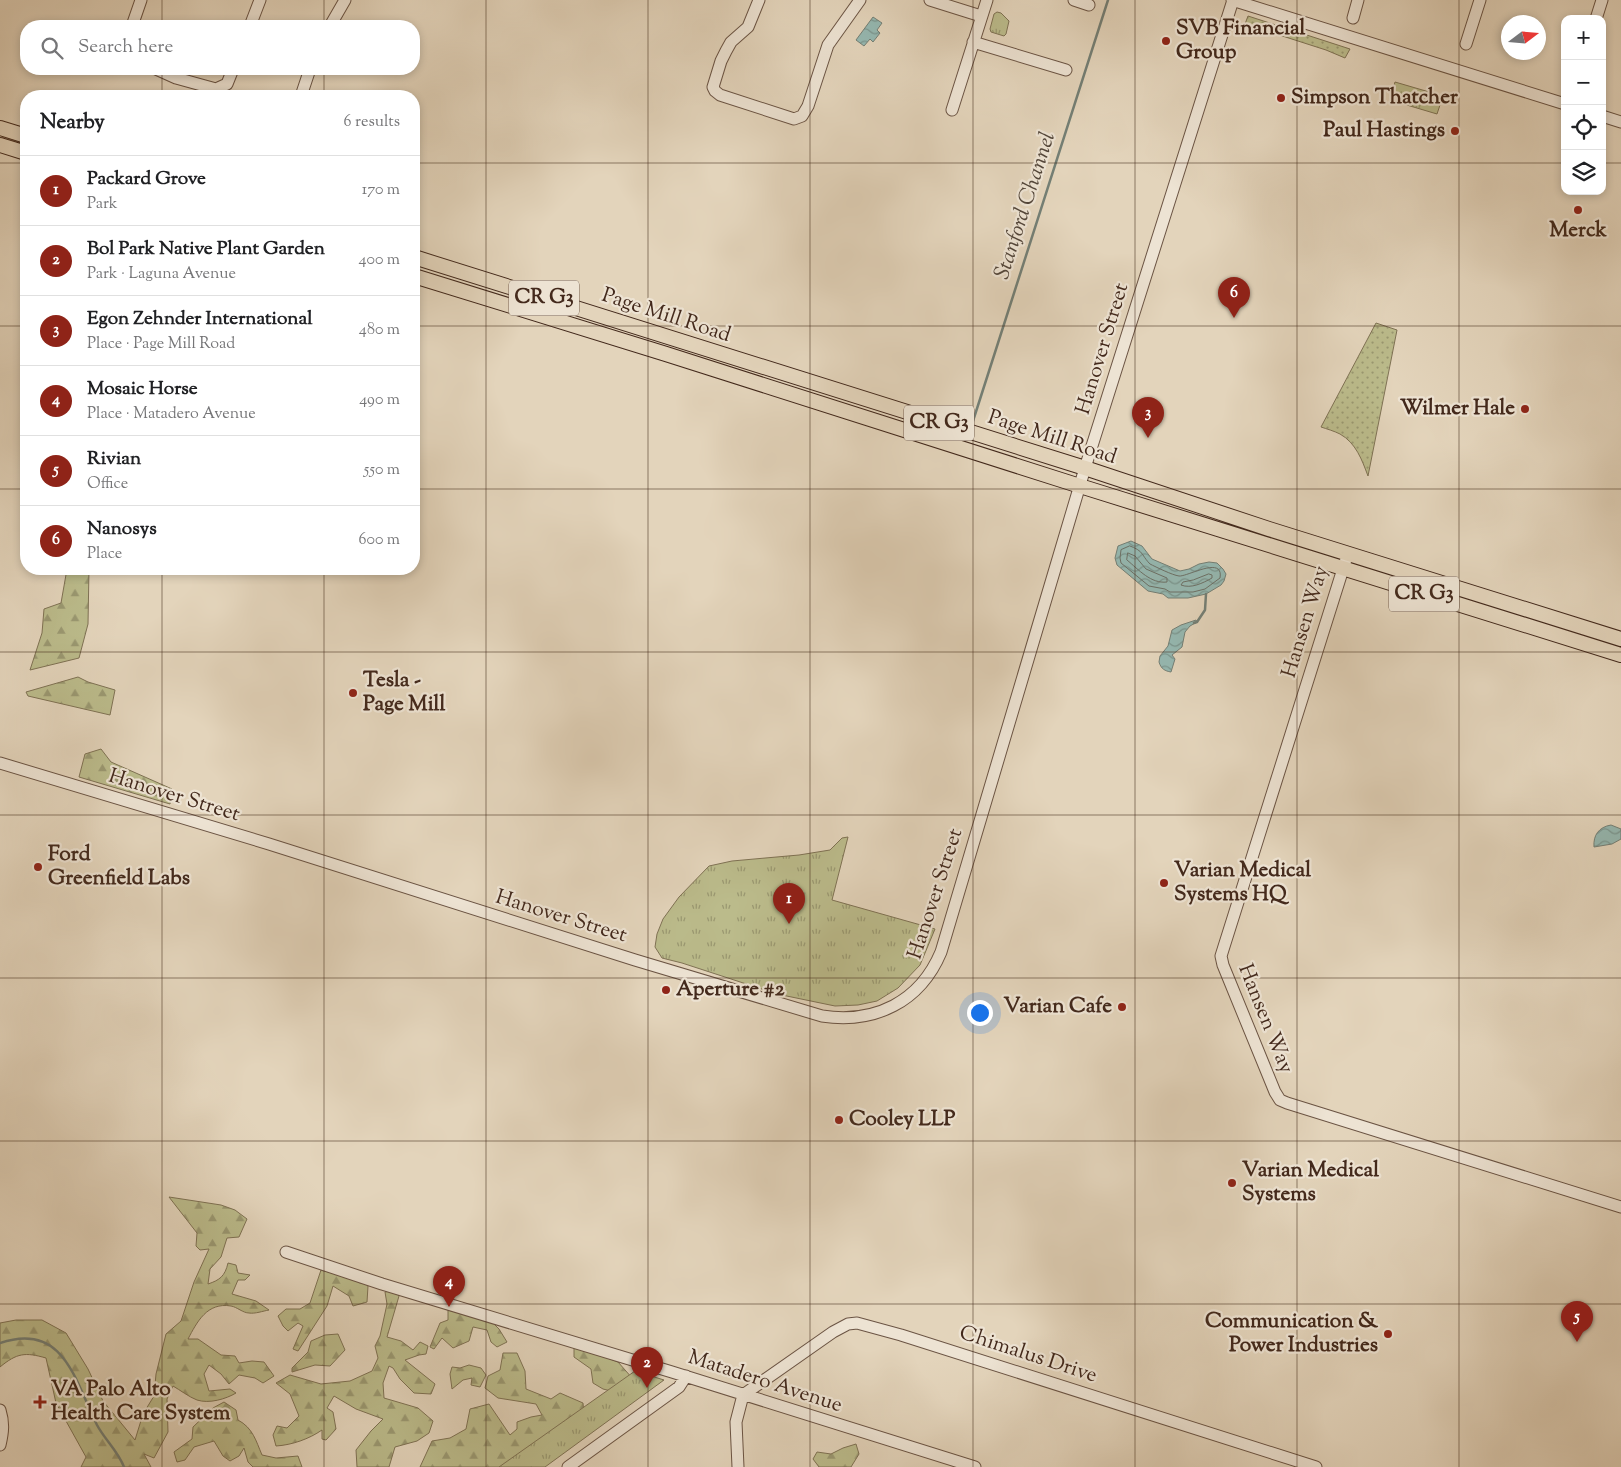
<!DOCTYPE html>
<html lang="en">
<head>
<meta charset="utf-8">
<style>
  body { margin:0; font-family:"Sorts Mill Goudy",serif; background:#f2f2f2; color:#202124 }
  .controls { position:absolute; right:15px; top:15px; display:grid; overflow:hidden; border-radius:10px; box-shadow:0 2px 8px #0003 }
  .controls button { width:45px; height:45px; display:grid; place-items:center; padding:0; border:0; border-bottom:1px solid #e0e0e0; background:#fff; color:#202124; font:25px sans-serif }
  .compass { position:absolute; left:1501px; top:15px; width:45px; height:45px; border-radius:50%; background:#fff; box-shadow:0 2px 8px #0003; rotate:74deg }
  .you { position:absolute; left:979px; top:1012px; width:18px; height:18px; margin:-12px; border:4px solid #fff; border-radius:50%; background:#1a73e8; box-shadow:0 0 0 8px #1a73e833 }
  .badge { display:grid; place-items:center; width:32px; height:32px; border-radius:50%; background:#8f2418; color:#fff; font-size:16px; font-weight:700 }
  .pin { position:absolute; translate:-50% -41px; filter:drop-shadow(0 1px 2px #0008) }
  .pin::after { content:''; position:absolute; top:26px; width:18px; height:15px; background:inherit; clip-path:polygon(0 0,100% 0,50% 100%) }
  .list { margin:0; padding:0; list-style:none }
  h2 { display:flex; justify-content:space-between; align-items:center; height:65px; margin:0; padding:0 20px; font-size:21px }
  h2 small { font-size:16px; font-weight:400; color:#757577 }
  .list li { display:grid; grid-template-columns:32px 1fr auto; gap:15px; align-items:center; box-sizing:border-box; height:70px; padding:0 20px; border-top:1px solid #e0e0e0 }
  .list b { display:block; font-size:19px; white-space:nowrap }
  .list p { margin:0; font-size:16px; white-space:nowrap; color:#757577 }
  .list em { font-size:16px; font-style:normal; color:#757577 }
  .icon { flex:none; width:28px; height:28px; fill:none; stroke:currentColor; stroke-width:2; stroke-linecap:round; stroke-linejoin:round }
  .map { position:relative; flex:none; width:1621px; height:1467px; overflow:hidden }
  .search { position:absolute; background:#fff; box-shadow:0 2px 8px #0003; left:20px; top:20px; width:400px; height:55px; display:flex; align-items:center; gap:12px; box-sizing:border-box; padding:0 18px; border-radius:20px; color:#757577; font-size:19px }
  .panel { position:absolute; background:#fff; box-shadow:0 2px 8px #0003; left:20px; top:90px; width:400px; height:485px; border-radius:20px }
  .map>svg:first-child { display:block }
  .grass { fill:url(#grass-dots); stroke:#7f7254 }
  .forest { fill:url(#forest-firs); stroke:#7f7254 }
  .park { fill:url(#park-tufts); stroke:#7f7254 }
  .water { fill:url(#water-waves); stroke:#747f75 }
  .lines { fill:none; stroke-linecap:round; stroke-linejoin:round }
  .shore { stroke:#6c7066; stroke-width:1 }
  .stream { stroke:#747f75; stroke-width:2.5 }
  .minor-casing { stroke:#6b5444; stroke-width:13 }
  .major-casing { stroke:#43291c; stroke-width:16 }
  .minor { stroke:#ede3d3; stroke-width:11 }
  .major { stroke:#e3d4bb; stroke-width:14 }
  .grid { fill:none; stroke:#43291c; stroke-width:1; stroke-opacity:0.55 }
  .poi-dot { fill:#8f2418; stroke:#ede3d3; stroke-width:2 }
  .labels { text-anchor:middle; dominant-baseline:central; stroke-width:4.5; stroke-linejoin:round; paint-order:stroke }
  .shield { fill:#ede3d3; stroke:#766153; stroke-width:1 }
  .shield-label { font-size:20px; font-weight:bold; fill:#43291c }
  .poi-label { font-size:21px; font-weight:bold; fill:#43291c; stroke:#ede3d3; text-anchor:start }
  .street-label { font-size:21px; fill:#43291c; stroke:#ede3d3 }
  .water-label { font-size:22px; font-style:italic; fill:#53463a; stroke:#ede3d3 }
</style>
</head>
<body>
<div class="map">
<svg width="1621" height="1467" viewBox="0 0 1621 1467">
  <defs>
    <pattern id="grass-dots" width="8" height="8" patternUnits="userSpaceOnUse" patternTransform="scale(1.25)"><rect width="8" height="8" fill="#bbbb8b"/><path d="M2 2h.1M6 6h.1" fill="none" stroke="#9a9871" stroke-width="1.8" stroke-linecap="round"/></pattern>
    <pattern id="forest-firs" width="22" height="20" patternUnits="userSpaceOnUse" patternTransform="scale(1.25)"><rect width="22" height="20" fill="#bbbb8b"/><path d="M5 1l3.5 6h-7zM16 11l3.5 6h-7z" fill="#9a9871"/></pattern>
    <pattern id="park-tufts" width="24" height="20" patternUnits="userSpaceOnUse" patternTransform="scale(1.25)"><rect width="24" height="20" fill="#bbbb8b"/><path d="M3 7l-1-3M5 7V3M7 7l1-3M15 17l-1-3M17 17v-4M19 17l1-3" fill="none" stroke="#9a9871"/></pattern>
    <pattern id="water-waves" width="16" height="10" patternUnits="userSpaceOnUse" patternTransform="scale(1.25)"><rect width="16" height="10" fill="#95b8b1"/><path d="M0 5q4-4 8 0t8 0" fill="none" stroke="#7b968f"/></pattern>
  </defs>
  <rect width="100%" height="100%" fill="#e3d4bb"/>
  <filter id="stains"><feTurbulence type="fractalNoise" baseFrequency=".004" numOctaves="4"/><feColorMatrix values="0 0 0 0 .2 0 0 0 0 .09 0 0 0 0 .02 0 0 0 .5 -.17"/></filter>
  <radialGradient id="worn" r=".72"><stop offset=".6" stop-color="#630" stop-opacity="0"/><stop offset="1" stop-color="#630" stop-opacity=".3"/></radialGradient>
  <path class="grass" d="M1248,16L1350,49L1345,58L1326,50L1245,24Z
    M1376,323L1397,330L1368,476C1362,460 1356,443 1340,434C1334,431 1327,429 1321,427Z"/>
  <path class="forest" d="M67,569H89L88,624L79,658L30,670L42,633L44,609L61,603Z
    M78,677L88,682L115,690L110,715L28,696L26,692Z
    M101,749L111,762L172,789L170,804L79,777L85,754Z
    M169,1197L221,1205L235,1210L247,1219L239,1237L227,1238L221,1257L210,1269L208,1284C220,1280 225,1276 228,1263L236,1265L238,1273L250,1275L245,1280H238L232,1294L256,1301L269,1310C263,1311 255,1314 249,1313C243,1313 237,1307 231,1306C207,1302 197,1322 188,1339H198L221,1355L235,1356L239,1363L252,1361L264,1362L274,1376L263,1383L255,1378L239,1375L229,1384L221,1374L209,1365L204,1374L209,1391L230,1389L236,1393C226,1399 209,1404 197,1400C189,1397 180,1390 173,1386L167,1399L168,1432L154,1458L144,1454L151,1467H81L86,1457L56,1403L46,1358C25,1352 17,1353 0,1367V1323L16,1320H42L66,1333L88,1369L103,1401L135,1440L143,1414L154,1396L156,1374L166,1334L181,1321L194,1282L209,1249L200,1250L196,1246L197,1233Z
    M321,1270L362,1281L368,1286L367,1302L353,1306L349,1296L333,1286L327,1306L298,1351L293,1349L303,1326L298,1323L288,1331L283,1326L278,1316L286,1309H300L310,1303Z
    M394,1290L399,1296L387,1337L401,1341L413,1350L420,1342L428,1346L426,1354L419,1355L405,1360L435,1384L431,1394L414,1393L400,1379L393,1368L389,1366L383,1383L384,1398L418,1408L433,1421L429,1433L417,1441L395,1447L389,1467H357L356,1450L371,1431L383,1419L356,1409L334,1396L327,1408L333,1412L336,1429L326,1440L322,1439V1430C309,1439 292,1445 276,1446L273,1435L277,1426L287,1428L299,1416L290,1394L276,1383L290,1375L321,1384L350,1381L372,1371L378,1358L375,1346L380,1336L387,1304L385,1292Z
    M448,1310L491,1321L499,1329L507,1342L497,1347L491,1342L487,1330L473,1327L469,1341L453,1348L442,1338L434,1349L430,1347L440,1323L448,1320Z
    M338,1334L345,1350L330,1366L315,1365L292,1372V1368L308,1352L311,1341L325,1335Z
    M574,1348L589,1351L618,1362L633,1379L615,1392L603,1389L593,1383L591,1369L574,1357Z
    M503,1353H517L525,1371L526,1389L551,1399L560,1393L583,1403L584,1415L507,1467H420L432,1441L450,1438L466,1429L470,1409L489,1404L510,1435L517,1429V1422L531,1417L542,1415L536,1404L498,1398L485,1388L488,1376L500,1370Z
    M469,1365L481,1368L486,1375L480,1387L471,1385L472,1378L463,1380L452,1389L450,1374L452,1367L460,1368Z
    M224,1402L236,1410L238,1420C253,1428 256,1441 262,1455L276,1458L298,1456L302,1467H253L248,1462L244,1448L239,1456L230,1461L223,1456L214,1441L194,1447L185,1460L177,1462L174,1452L192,1439L193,1427L213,1408Z
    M856,1444L859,1454L851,1467H819L813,1459L817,1452L831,1454L843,1448Z"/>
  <path class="park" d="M997,12L1001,13L1009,21L1006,34L1004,36L991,32L990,29L994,14Z
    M1395,82L1443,96L1437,114L1390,100Z
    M848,837L832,900L935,929L920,965L898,988L877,1001L858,1005L835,1006L777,994L682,963L662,958L655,947L657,934L663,919L679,897L709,866L732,861L799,855L830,850L842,838Z
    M635,1371L664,1380L545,1467H499Z"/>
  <path class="water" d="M873,17L882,23L877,30L880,33L873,42L870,39L864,46L856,40Z
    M1131,541L1142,546L1152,559L1180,571L1189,569L1199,564L1209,562L1217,563L1223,569L1226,574L1224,581L1221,585L1206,594L1188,598H1168L1163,594L1148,591L1117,565L1115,558L1118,546Z
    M1196,620L1197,622L1190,626L1185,632L1182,647L1172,655L1175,659L1171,672C1165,671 1161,669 1159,662L1160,656L1168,646L1172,630L1181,625Z
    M1611,825L1621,829V839L1612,844L1594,847C1593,835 1599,827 1611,825Z"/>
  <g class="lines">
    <path class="shore" d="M1130,546C1135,548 1140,550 1143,555C1145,558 1147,561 1150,564C1156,567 1172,575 1179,576C1187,577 1224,555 1220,578L1205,589L1193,592H1170L1165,589L1149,586L1121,563L1120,558L1121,550Z
      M1128,553L1135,556L1146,569L1167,578V582C1151,584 1139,570 1127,560Z
      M1209,574L1212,575V578C1203,583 1191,589 1181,585L1183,582L1193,580Z"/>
    <path class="stream" d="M973,421L1108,0
      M1194,623L1197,622L1205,610L1206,594
      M0,1343C64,1321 75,1381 97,1425C105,1440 118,1451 124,1467"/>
    <defs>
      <path id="minor" d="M759,0L748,27L731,42L726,51L721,61L713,87L715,91L720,95L794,119L802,116L808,106L828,45L860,0
        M930,0L981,16
        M1074,0L1089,5
        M1232,0L1565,104
        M1353,18L1358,0
        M1596,19L1602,0
        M132,26L141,0
        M250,26L260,0
        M330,26L345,0
        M973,42L1066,70
        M1466,44L1480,0
        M156,69L176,78L216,89L227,84L233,69
        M301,96L310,69
        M952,110L987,0
        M1602,116L1621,122
        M1348,553L1221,956L1223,965L1275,1092L1280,1100L1287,1103L1621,1207
        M0,763L269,844L635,960L822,1016C875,1024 920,1002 941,952L1085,468L1233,0
        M286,1252L382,1284L672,1372L975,1467
        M0,1410C4,1423 3,1432 0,1445
        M568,1467L679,1387L686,1376
        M738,1467L736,1422L743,1395L833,1332L848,1324L857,1323L901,1335L1316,1467"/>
      <path id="major" d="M0,128L26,136
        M0,145L26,153
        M414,257L1085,468L1269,529L1621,639
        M414,276L666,354L1080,486L1621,655"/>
    </defs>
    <use href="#minor" class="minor-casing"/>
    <use href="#major" class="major-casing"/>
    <use href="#minor" class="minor"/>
    <use href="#major" class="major"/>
  </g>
  <path class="grid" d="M162,0V26M324,0V26M486,0V1467M648,0V1467M810,0V1467M973,0V1467M1135,0V1467M1297,0V1467M1459,0V1467M162,69V96M324,69V96M0,163H26M414,163H1565M1602,163H1621M0,326H26M414,326H1621M0,489H26M414,489H1621M162,569V1467M324,569V1467M0,652H1621M0,815H1621M0,978H1621M0,1141H1621M0,1304H1621"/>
  <g class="poi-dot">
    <circle cx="1166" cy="41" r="5"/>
    <circle cx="1281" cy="98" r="5"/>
    <circle cx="1455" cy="131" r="5"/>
    <circle cx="1578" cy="210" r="5"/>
    <circle cx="1525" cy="409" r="5"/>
    <circle cx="353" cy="693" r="5"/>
    <circle cx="38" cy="867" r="5"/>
    <circle cx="1164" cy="883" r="5"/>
    <circle cx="666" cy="990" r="5"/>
    <circle cx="1122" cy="1007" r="5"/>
    <circle cx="839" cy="1120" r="5"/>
    <circle cx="1232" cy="1183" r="5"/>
    <circle cx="1388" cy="1334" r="5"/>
    <path d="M37.5 1394.5h5v5h5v5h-5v5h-5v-5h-5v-5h5z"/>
  </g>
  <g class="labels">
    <g class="shield">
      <rect x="509" y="280.5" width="70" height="35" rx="4"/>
      <rect x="904" y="405.5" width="70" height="35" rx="4"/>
      <rect x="1389" y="576.5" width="70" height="35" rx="4"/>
    </g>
    <g class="shield-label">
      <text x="544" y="298">CR G3</text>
      <text x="939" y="423">CR G3</text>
      <text x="1424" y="594">CR G3</text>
    </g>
    <g class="poi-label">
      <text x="1176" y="29">SVB Financial<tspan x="1176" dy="24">Group</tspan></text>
      <text x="1291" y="98">Simpson Thatcher</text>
      <text x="1445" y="131" text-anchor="end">Paul Hastings</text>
      <text x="1578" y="231" text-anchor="middle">Merck</text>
      <text x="1515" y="409" text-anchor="end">Wilmer Hale</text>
      <text x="363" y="681">Tesla -<tspan x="363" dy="24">Page Mill</tspan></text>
      <text x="48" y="855">Ford<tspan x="48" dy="24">Greenfield Labs</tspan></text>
      <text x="1174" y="871">Varian Medical<tspan x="1174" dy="24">Systems HQ</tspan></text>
      <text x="676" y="990">Aperture #2</text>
      <text x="1112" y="1007" text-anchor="end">Varian Cafe</text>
      <text x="849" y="1120">Cooley LLP</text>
      <text x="1242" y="1171">Varian Medical<tspan x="1242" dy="24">Systems</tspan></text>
      <text x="1378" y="1322" text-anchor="end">Communication &amp;<tspan x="1378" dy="24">Power Industries</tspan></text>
      <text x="51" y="1390">VA Palo Alto<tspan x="51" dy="24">Health Care System</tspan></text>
    </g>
    <g class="street-label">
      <text transform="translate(666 316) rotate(18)">Page Mill Road</text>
      <text transform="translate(1103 349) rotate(-73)">Hanover Street</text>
      <text transform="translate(1052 438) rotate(18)">Page Mill Road</text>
      <text transform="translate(1306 622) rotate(-73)">Hansen Way</text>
      <text transform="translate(174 796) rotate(17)">Hanover Street</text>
      <text transform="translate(936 894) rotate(-72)">Hanover Street</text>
      <text transform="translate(561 917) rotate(17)">Hanover Street</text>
      <text transform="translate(1265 1019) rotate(68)">Hansen Way</text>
      <text transform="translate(1028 1355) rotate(18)">Chimalus Drive</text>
      <text transform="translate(765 1382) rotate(18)">Matadero Avenue</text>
    </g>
    <g class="water-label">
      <text transform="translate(1026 206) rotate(-72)">Stanford Channel</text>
    </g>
  </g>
  <rect width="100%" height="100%" filter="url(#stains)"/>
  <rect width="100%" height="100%" fill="url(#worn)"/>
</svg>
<div class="controls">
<button>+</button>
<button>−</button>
<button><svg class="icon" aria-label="locate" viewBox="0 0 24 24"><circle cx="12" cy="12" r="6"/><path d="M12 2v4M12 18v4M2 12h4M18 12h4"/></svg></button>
<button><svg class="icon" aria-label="layers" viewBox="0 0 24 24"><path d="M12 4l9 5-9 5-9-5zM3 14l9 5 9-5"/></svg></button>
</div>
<svg class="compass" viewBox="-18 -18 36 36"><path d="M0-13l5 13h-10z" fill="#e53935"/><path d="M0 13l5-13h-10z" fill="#757577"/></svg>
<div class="you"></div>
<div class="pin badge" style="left:789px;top:924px">1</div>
<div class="pin badge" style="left:647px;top:1388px">2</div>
<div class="pin badge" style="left:1148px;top:438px">3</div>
<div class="pin badge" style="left:449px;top:1307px">4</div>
<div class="pin badge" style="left:1577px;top:1342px">5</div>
<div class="pin badge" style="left:1234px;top:318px">6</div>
<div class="search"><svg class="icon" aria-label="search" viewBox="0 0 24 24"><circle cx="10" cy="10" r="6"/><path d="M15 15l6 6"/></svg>Search here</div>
<section class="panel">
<h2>Nearby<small>6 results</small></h2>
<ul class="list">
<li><span class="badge">1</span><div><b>Packard Grove</b><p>Park</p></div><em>170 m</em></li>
<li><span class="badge">2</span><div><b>Bol Park Native Plant Garden</b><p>Park · Laguna Avenue</p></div><em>400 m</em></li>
<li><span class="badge">3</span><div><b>Egon Zehnder International</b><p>Place · Page Mill Road</p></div><em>480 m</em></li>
<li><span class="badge">4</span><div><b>Mosaic Horse</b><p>Place · Matadero Avenue</p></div><em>490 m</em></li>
<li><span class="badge">5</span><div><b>Rivian</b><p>Office</p></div><em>550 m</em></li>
<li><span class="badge">6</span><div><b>Nanosys</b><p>Place</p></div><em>600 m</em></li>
</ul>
</section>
</div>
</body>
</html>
